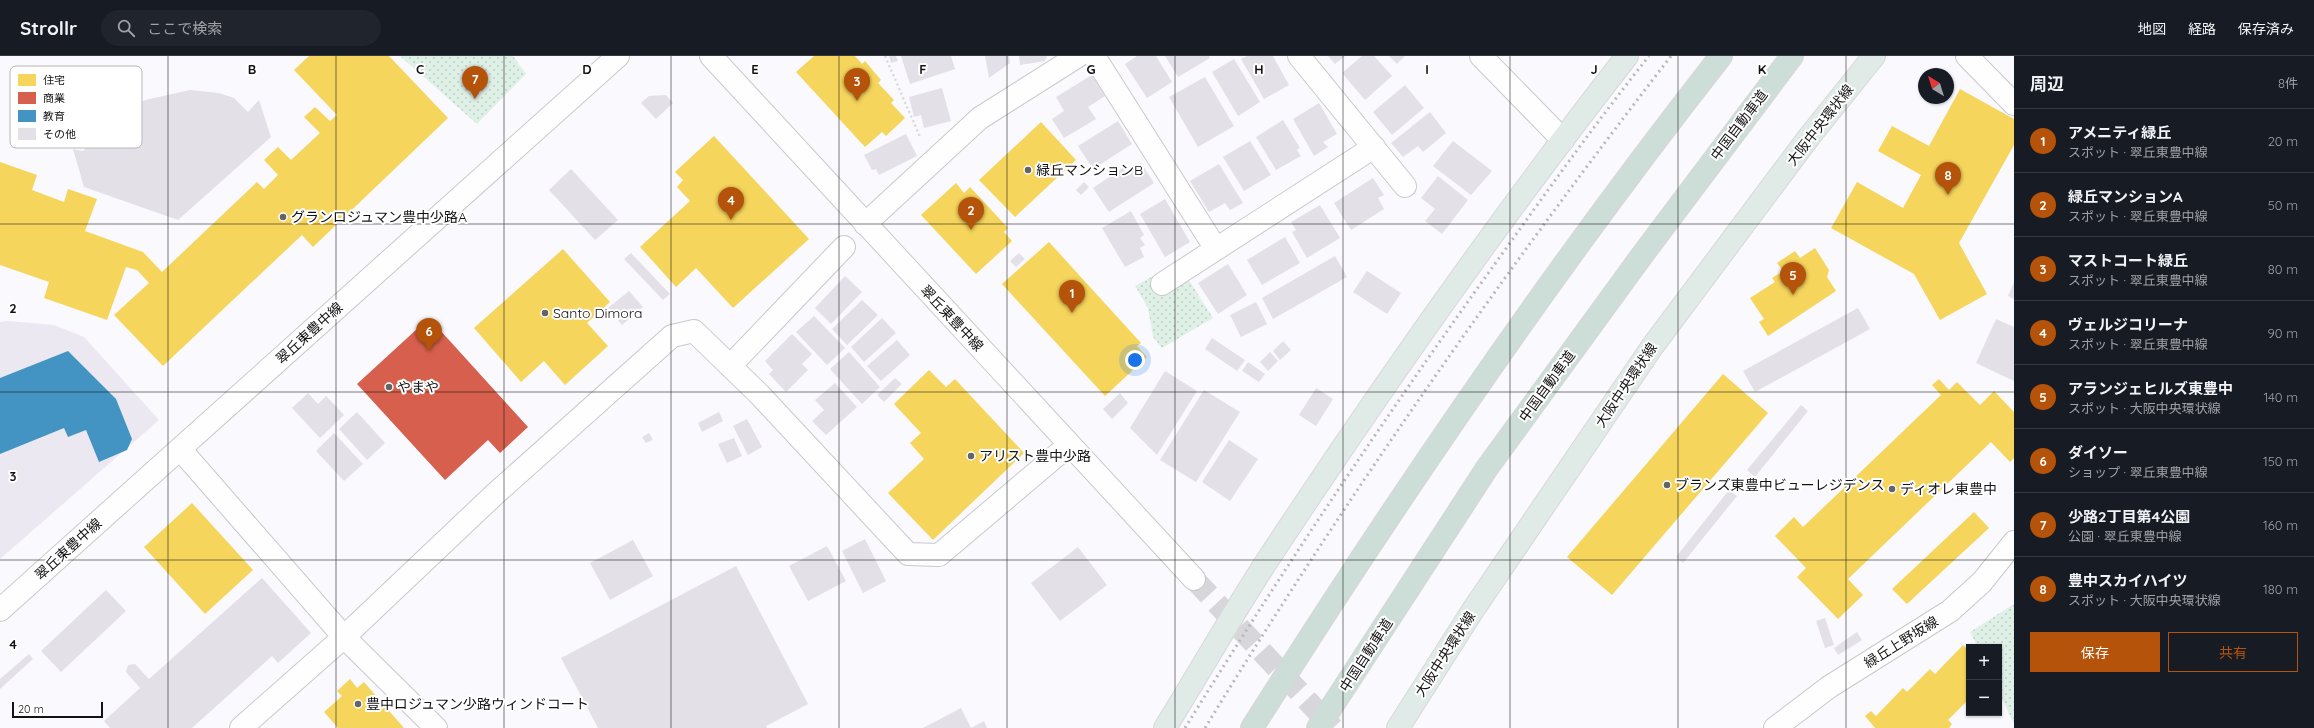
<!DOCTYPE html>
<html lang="ja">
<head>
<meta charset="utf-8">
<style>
  body { margin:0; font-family:Quicksand,"Noto Sans JP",sans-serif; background:#20242c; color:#f1f3f6 }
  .controls { position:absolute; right:12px; bottom:12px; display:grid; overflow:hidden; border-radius:0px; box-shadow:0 1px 3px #0004 }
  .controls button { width:36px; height:36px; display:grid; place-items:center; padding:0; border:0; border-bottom:1px solid #363941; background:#171b24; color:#f1f3f6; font:20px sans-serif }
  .compass { position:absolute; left:1918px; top:12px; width:36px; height:36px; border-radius:50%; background:#171b24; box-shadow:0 1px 3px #0004; rotate:322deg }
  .scale { position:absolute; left:12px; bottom:10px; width:91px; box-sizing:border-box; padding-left:4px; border:2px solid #131214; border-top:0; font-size:11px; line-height:14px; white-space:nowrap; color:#131214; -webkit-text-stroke:3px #fff; paint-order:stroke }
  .you { position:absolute; left:1135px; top:304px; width:14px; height:14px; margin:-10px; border:3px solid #fff; border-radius:50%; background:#1a73e8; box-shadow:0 0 0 6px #1a73e833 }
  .badge { display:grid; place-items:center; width:26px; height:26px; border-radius:50%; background:#b45309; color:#fff; font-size:13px; font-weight:700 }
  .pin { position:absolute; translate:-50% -33px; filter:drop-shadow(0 1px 2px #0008) }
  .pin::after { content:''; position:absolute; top:21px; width:14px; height:12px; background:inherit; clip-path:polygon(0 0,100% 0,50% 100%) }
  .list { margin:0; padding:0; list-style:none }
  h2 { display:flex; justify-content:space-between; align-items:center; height:52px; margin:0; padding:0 16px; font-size:17px }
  h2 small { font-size:13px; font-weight:400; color:#9ea1a6 }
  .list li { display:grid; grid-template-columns:26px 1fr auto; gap:12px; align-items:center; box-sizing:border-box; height:64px; padding:0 16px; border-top:1px solid #363941 }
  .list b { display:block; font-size:15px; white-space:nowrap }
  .list p { margin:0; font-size:13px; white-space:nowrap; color:#9ea1a6 }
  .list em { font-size:13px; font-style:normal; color:#9ea1a6 }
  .actions { display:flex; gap:8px; padding:12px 16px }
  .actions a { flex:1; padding:9px 0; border:1px solid #b45309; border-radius:0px; text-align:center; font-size:14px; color:#b45309 }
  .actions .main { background:#b45309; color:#fff }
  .icon { flex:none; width:22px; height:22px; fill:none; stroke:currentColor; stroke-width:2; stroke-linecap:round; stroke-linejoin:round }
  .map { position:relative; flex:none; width:2014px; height:672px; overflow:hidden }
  header { display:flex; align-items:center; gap:24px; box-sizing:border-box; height:56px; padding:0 20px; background:#171b24; border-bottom:1px solid #363941 }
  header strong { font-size:19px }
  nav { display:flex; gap:22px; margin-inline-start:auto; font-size:14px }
  .search { width:280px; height:36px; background:#20242c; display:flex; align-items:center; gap:10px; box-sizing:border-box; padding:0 14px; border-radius:22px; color:#9ea1a6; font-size:15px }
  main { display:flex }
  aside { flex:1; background:#171b24 }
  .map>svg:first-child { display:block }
  .built { fill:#ebe8f1 }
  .grass { fill:url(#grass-dots) }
  .homes { fill:#f6d55c }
  .shops { fill:#d6604d }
  .schools { fill:#4393c3 }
  .building { fill:#e3e0e8 }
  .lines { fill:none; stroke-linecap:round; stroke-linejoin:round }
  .minor-tunnel { stroke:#d7d6da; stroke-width:22; stroke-dasharray:22 11; stroke-linecap:butt }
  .minor-casing { stroke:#c9c9cb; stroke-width:24 }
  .major-casing { stroke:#d8d7d9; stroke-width:24 }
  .highway-casing { stroke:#d8d7d9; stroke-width:24 }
  .path { stroke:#dadadb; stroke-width:2.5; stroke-dasharray:2 3; stroke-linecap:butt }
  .minor { stroke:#fefeff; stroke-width:22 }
  .major { stroke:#e0ebe7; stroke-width:22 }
  .highway { stroke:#cdddd7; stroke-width:22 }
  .rail { stroke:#b9b8ba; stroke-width:3; stroke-dasharray:2 4; stroke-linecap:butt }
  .grid { fill:none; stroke:#131214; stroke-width:1; stroke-opacity:0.55 }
  .poi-dot { fill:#646366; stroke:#fff; stroke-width:1.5 }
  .labels { text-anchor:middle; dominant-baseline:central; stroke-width:4; stroke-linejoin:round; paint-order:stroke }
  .street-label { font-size:14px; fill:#131214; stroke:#fff }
  .poi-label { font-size:14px; fill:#131214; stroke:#fff; text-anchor:start }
  .key { fill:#fff; stroke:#b8b8b8; stroke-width:1 }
  .key-label { font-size:11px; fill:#131214 }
  .grid-label { font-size:13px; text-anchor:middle; font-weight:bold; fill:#131214; stroke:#fff; stroke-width:4; stroke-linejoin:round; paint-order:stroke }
</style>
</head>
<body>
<header>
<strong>Strollr</strong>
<div class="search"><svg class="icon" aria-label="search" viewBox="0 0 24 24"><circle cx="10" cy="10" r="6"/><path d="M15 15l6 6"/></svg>ここで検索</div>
<nav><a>地図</a><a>経路</a><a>保存済み</a></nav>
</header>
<main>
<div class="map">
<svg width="2014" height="672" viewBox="0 0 2014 672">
  <defs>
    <pattern id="grass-dots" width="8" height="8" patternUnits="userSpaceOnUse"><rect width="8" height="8" fill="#dff0e7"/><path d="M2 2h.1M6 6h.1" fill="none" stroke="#becdc5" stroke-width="1.8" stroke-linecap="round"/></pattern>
  </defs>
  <rect width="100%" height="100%" fill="#faf9fd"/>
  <path class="built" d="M8,265L54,269L84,281L159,364L0,503V266Z"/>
  <path class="grass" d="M400,0H513L526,18L477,68Z
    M1153,220L1162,236L1187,221L1213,262L1162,292L1153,281L1148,252L1135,230Z
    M2014,548V668L1999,636V591H1978L1970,576Z"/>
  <path class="homes" d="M309,0H389L448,62L313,191L302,179L163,310L114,259L149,227L137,214L126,211L107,264L44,242L49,226L0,209V106L37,119L32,134L64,146L68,133L97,143L85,175L143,196L162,216L257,126L264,133L278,119L264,104L278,91L291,104L320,77L304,61L315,51L330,65L337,59L294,14Z
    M814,0H855L862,8L865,5L881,24L878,27L894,44L891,47L905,62L886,80L882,76L865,91L796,16Z
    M1960,33L2014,63V89L1959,187L1987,238L1940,264L1914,218L1831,172L1857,126L1903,152L1921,119L1878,95L1892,70L1929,90Z
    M1041,66L1076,104L1015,161L979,124Z
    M714,80L809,183L733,252L696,212L676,231L640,191L690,145L677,131L683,124L675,116Z
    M956,127L964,137L970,131L1008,172L1004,176L1012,185L976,218L921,159Z
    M1049,186L1141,287L1137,290L1147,301L1105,340L1002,228Z
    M1815,192L1829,214L1827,221L1836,235L1768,280L1759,266L1764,263L1750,242L1775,226L1772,222L1783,215L1777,207L1795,195L1800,202Z
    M563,193L610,246L587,267L608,290L565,329L544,305L521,326L474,272Z
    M929,314L946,331L955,323L1024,397L933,484L888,437L924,403L910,387L921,377L894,348Z
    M1723,318L1768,357L1612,539L1567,501Z
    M1939,323L1949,334L1957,326L1980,349L1994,335L2014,356V402L2010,406L1991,386L1848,523L1863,539L1838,563L1797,521L1806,512L1775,480L1794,461L1803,471L1941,339L1932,329Z
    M192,447L253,514L205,558L144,491Z
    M1974,456L1989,472L1907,548L1892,533Z
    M1963,589L1969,595V643L1948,664L1952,668L1949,672H1875L1865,660L1871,655L1876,660L1903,632L1907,636L1930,613L1935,618Z
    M350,623L357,632L364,626L404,672H338L324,656L342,640L337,635Z"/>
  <path class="shops" d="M429,262L528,371L500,397L488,384L445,424L357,328Z"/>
  <path class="schools" d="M68,295L116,343L132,383L127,394L99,406L86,374L68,381L64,372L0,398V322Z"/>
  <path class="building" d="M889,0H896L898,5L891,7Z
    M901,0H951L955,13L910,28Z
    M985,0H1009L1010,7L989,22Z
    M1019,0H1047L1045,5L1020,9Z
    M1137,0H1156L1172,26L1147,42L1125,8Z
    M1165,0H1209L1210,2L1178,21Z
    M1247,0H1273L1289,29L1264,43L1241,3Z
    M1328,0H1345L1335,8Z
    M1362,0H1374L1392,20L1365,44L1342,17Z
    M1389,0H1405L1397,8Z
    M1234,3L1260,46L1238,60L1212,16Z
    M1092,19L1105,40L1088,51L1096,63L1064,82L1052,63L1064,55L1056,41Z
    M1205,21L1234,70L1198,91L1169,41Z
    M1405,29L1424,52L1392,79L1373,56Z
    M942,32L951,65L924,72L921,59L914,61L909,41Z
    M190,34L219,37L234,42L248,56L259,44L271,81L178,164L84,131L73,93L83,95L116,60L145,44Z
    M666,39L673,47L656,63L641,47L649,40Z
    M1319,47L1337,78L1323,86L1328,91L1314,100L1293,63Z
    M1430,56L1446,77L1423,96L1418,90L1403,101L1391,87Z
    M1283,64L1300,92L1297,94L1301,100L1276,114L1256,81Z
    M1118,65L1132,88L1093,113L1078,90Z
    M906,78L917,100L879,119L876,113L872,114L864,99Z
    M1250,85L1271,119L1244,135L1223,101Z
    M1453,85L1492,115L1471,139L1433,110Z
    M1141,107L1154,127L1109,156L1093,132L1124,111L1127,116Z
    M1219,108L1243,147L1230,154L1225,147L1209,156L1190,125Z
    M571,113L618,164L595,184L549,134Z
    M1438,120L1468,144L1442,178L1425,165L1435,153L1421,142Z
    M1373,122L1384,139L1378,142L1384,153L1351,174L1334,147Z
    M1084,126L1089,131L1081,139L1076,134Z
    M1165,143L1190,186L1165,201L1140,158Z
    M1320,149L1340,182L1307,202L1292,176L1296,174L1291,166Z
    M1131,155L1144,179L1140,182L1145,189L1140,192L1144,201L1125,211L1102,172Z
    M1285,181L1300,207L1262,229L1247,204Z
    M631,197L670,238L663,244L624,203Z
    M1019,197L1025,203L1016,211L1010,205Z
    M1335,200L1347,221L1273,263L1262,242Z
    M1228,208L1247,239L1218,258L1198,227Z
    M1367,215L1401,237L1387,258L1353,236Z
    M845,220L862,236L831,268L815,252Z
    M2014,226V243L2008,240Z
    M629,235L643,251L622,269L608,252Z
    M862,244L878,259L847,289L832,273Z
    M1256,246L1267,268L1241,281L1230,259Z
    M1858,252L1870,273L1755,336L1743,315Z
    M814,260L845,292L827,309L796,276Z
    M882,262L896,277L864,306L851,291Z
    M1996,263L2014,271V325L1976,307Z
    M792,278L812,298L802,308L808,314L786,336L769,318L773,314L765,305Z
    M1212,282L1245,304L1237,315L1205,293Z
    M897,284L910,299L881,325L867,310Z
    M1283,285L1291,294L1280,304L1273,295Z
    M849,296L880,331L862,348L830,313Z
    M1270,296L1278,305L1268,315L1260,306Z
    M1248,306L1265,318L1259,326L1242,315Z
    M1165,315L1197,335L1157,399L1130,372Z
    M895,322L902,328L884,346L877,339Z
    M835,327L857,351L826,379L812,365L824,354L815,344Z
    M1316,332L1333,343L1316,370L1299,359Z
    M1204,334L1240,356L1196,426L1160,404Z
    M308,337L318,348L326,340L344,359L320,382L292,352Z
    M1120,337L1128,347L1112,363L1103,353Z
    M1801,349L1808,355L1755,421L1747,414Z
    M357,356L385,387L367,404L339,373Z
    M719,356L723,365L702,376L698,367Z
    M747,363L762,391L748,399L733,370Z
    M334,377L363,408L344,425L316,395Z
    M649,377L653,384L646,387L642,381Z
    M734,382L742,400L727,407L718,388Z
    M1229,384L1258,403L1230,445L1202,426Z
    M1729,434L1737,440L1683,507L1676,501Z
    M865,483L886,525L863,537L842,495Z
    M633,484L653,520L610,544L590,507Z
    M827,490L846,525L808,545L789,510Z
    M1078,491L1107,529L1060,565L1031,527Z
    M736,510L808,648L766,670L767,672H598L561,602Z
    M262,522L311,577L278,607L272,600L192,672H110L104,665L140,632L126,616L128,609L135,608L149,623Z
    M106,534L126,555L61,616L41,595Z
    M1825,562L1834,589L1825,592L1816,565Z
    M1857,576L1862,584L1838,599L1834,592Z
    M29,598L33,603L0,633V623Z
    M961,652L971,672H923Z
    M984,665L987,672H971Z"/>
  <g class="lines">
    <path class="minor-tunnel" d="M1194,523L1333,672"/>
    <defs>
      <path id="minor" d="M711,0L1194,523
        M1094,0L1216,193
        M1299,0L1405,130
        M1481,0L1563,84
        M1967,0L2014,48
        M865,168L980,62L1078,0
        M1162,228L1374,91
        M730,310L844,191
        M180,393L344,581L436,672
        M0,554L618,0
        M241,672L344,581L495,438L672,280L694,275L759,338L908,498L939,499L1069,389
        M1775,672L1829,631L1950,555L1982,526L2014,486"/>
      <path id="major" d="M1165,672C1198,619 1229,564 1263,511C1378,336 1498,165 1627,0
        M1398,672L1473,554L1652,291L1809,81L1874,0"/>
      <path id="highway" d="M1252,672C1398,441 1552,215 1721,0
        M1318,672L1487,412L1646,194L1792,0"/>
    </defs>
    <use href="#minor" class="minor-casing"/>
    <use href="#major" class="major-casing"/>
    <use href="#highway" class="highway-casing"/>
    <path class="path" d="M885,0L920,81"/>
    <use href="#minor" class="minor"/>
    <use href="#major" class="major"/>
    <use href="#highway" class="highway"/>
    <path class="rail" d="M1185,672C1285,510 1391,352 1502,198C1550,131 1598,64 1649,0
      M1205,672C1347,439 1504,216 1671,0"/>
  </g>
  <path class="grid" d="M168,0V672M336,0V672M504,0V672M671,0V672M839,0V672M1007,0V672M1175,0V672M1343,0V672M1510,0V672M1678,0V672M1846,0V672M0,168H2014M0,336H2014M0,504H2014"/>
  <g class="poi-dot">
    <circle cx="1028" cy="114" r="4"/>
    <circle cx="283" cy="161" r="4"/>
    <circle cx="545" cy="257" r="4"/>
    <circle cx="389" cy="331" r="4"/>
    <circle cx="971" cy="400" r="4"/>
    <circle cx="1667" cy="429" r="4"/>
    <circle cx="1892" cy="433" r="4"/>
    <circle cx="358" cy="648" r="4"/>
  </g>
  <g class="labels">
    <g class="street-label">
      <text transform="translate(1739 69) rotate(-53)">中国自動車道</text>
      <text transform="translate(1820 69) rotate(-52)">大阪中央環状線</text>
      <text transform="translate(952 262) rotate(47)">翠丘東豊中線</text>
      <text transform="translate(309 277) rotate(-42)">翠丘東豊中線</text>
      <text transform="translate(1626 329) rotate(-56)">大阪中央環状線</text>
      <text transform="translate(1547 330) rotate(-54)">中国自動車道</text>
      <text transform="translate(68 493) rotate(-42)">翠丘東豊中線</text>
      <text transform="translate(1901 586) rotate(-32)">緑丘上野坂線</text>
      <text transform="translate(1445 598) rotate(-57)">大阪中央環状線</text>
      <text transform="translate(1366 599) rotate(-57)">中国自動車道</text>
    </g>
    <g class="poi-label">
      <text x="1036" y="114">緑丘マンションB</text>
      <text x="291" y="161">グランロジュマン豊中少路A</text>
      <text x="553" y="257">Santo Dimora</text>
      <text x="397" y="331">やまや</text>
      <text x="979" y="400">アリスト豊中少路</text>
      <text x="1675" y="429">ブランズ東豊中ビューレジデンス</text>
      <text x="1900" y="433">ディオレ東豊中</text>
      <text x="366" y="648">豊中ロジュマン少路ウィンドコート</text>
    </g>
  </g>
  <rect x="10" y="10" width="132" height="82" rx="6" class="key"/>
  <rect x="18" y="18" width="18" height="12" fill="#f6d55c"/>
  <rect x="18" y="36" width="18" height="12" fill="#d6604d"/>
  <rect x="18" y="54" width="18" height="12" fill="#4393c3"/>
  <rect x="18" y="72" width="18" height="12" fill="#e3e0e8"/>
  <g class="key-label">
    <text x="43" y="28">住宅</text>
    <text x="43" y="46">商業</text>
    <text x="43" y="64">教育</text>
    <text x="43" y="82">その他</text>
  </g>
  <g class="grid-label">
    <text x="252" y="18">B</text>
    <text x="420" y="18">C</text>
    <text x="587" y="18">D</text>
    <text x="755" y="18">E</text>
    <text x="923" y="18">F</text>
    <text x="1091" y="18">G</text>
    <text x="1259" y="18">H</text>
    <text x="1427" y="18">I</text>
    <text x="1594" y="18">J</text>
    <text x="1762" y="18">K</text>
    <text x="13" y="257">2</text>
    <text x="13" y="425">3</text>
    <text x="13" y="593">4</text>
  </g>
</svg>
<div class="controls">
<button>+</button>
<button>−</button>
</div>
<svg class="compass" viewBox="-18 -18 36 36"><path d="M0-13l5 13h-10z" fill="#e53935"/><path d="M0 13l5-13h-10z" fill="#9ea1a6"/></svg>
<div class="scale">20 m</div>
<div class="you"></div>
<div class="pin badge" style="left:1072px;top:257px">1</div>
<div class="pin badge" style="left:971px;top:174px">2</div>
<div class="pin badge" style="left:857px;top:45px">3</div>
<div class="pin badge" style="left:731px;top:164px">4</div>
<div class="pin badge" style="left:1793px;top:239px">5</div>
<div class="pin badge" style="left:429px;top:295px">6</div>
<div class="pin badge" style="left:475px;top:43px">7</div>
<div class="pin badge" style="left:1948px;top:139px">8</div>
</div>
<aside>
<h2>周辺<small>8件</small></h2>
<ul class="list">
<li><span class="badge">1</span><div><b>アメニティ緑丘</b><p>スポット · 翠丘東豊中線</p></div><em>20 m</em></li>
<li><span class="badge">2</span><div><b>緑丘マンションA</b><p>スポット · 翠丘東豊中線</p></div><em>50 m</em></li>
<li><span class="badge">3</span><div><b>マストコート緑丘</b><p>スポット · 翠丘東豊中線</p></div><em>80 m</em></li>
<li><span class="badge">4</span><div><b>ヴェルジコリーナ</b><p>スポット · 翠丘東豊中線</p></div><em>90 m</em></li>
<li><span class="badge">5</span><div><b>アランジェヒルズ東豊中</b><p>スポット · 大阪中央環状線</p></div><em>140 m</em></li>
<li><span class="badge">6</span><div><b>ダイソー</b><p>ショップ · 翠丘東豊中線</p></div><em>150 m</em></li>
<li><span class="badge">7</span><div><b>少路2丁目第4公園</b><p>公園 · 翠丘東豊中線</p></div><em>160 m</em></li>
<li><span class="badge">8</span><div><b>豊中スカイハイツ</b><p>スポット · 大阪中央環状線</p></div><em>180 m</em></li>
</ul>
<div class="actions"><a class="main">保存</a><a>共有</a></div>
</aside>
</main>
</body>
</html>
